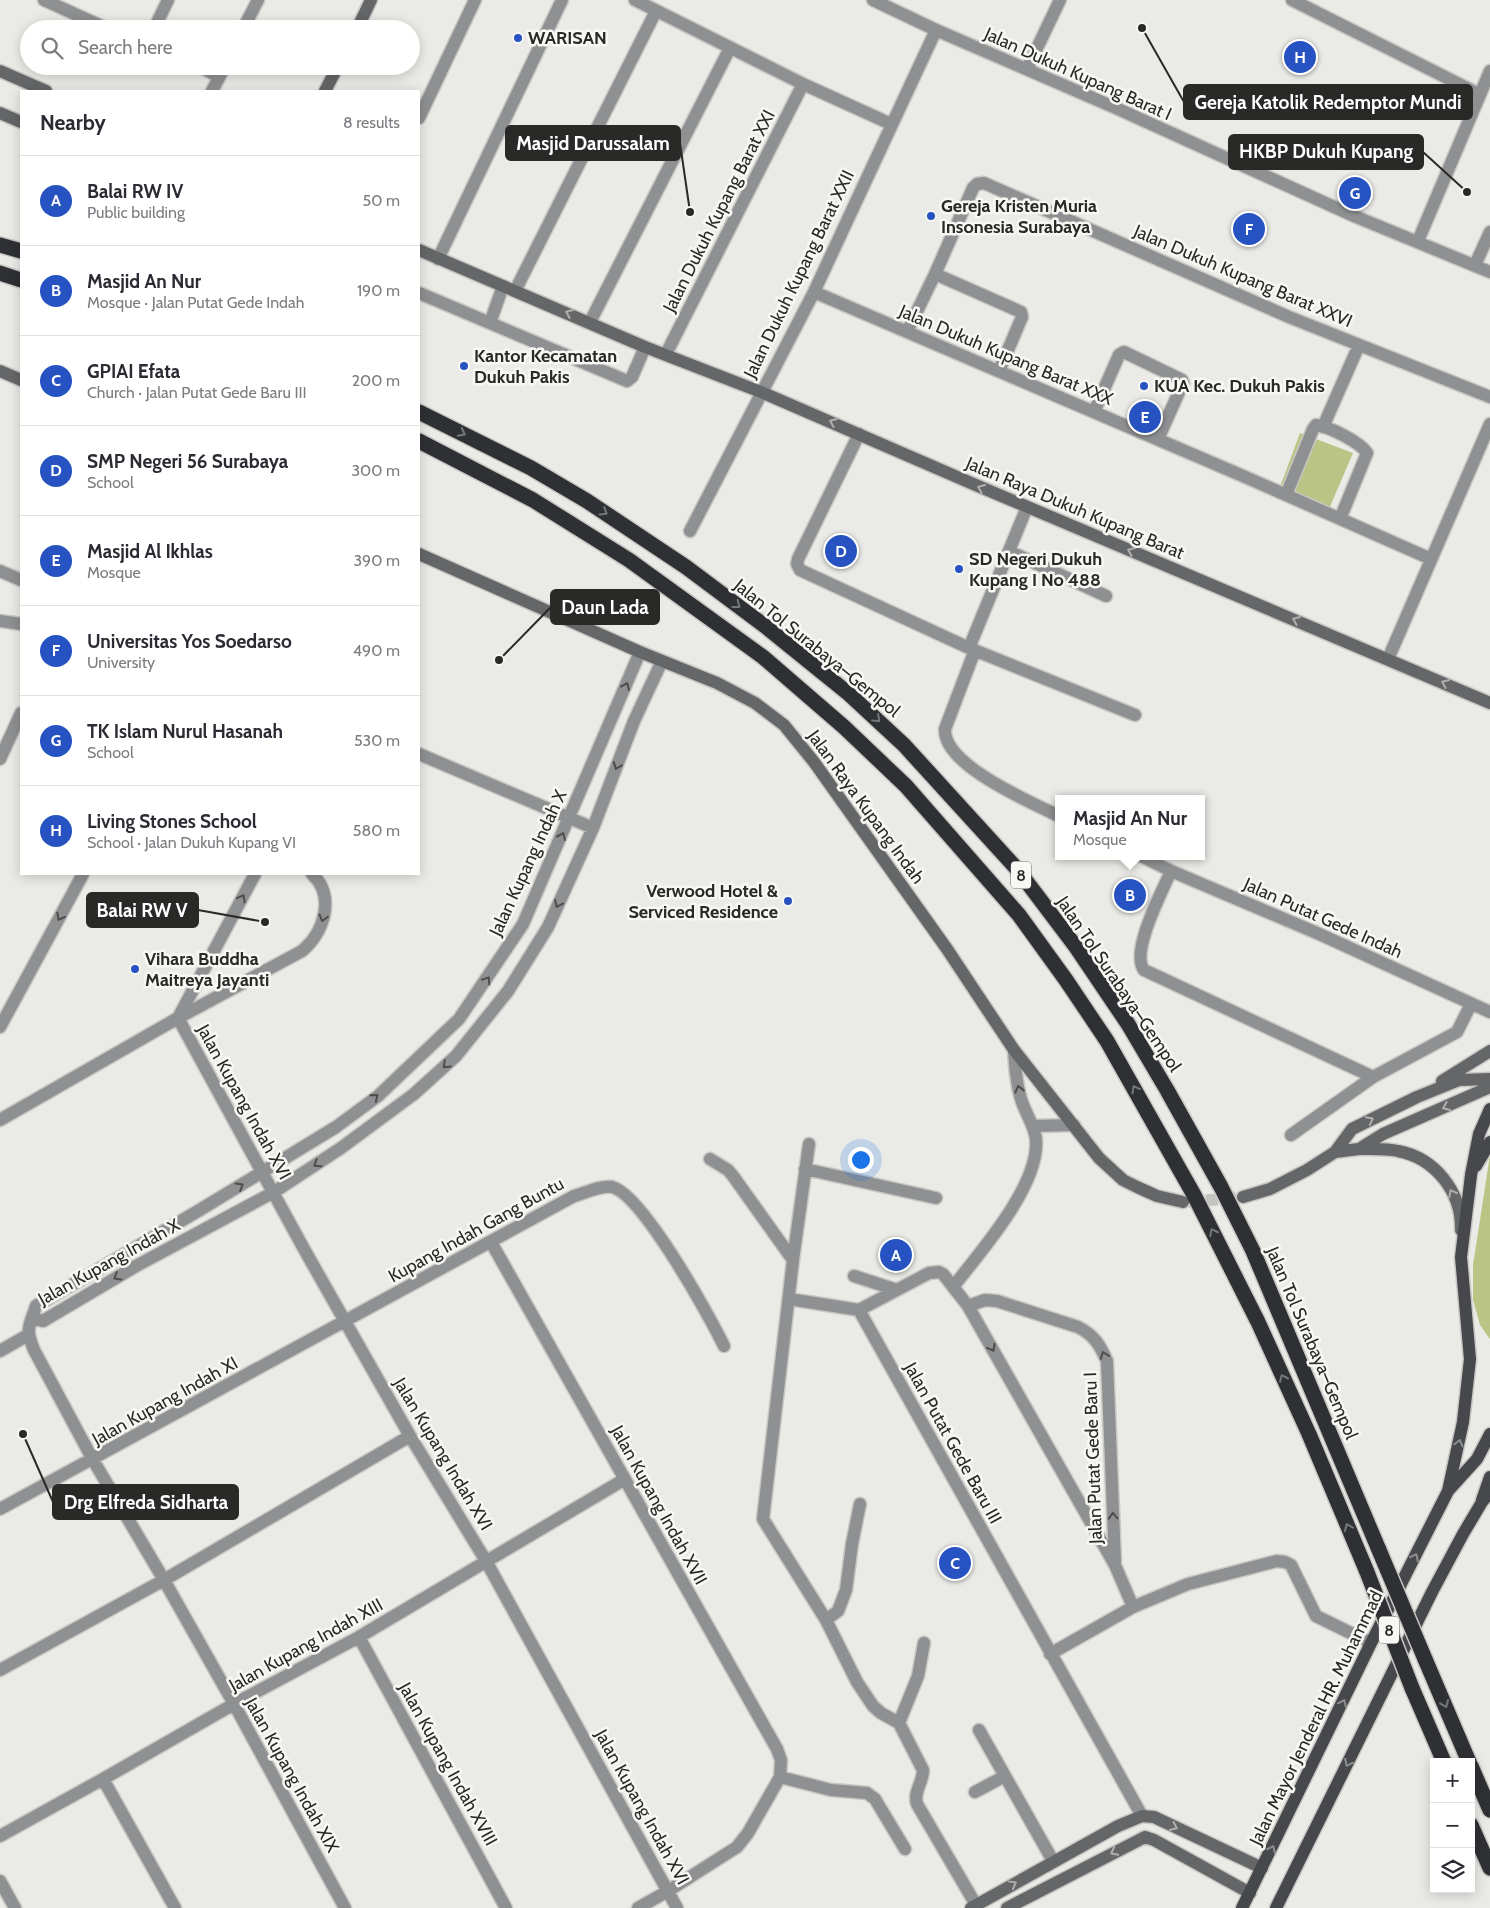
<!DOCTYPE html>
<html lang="en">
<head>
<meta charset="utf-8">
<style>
  body { margin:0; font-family:Cabin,sans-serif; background:#f7f7f7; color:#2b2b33 }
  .controls { position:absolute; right:15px; bottom:15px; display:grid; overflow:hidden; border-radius:0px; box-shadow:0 2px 12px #0003 }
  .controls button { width:45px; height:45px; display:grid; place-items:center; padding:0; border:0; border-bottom:1px solid #e1e1e2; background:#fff; color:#2b2b33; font:25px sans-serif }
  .you { position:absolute; left:860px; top:1159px; width:18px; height:18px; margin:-12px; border:4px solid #fff; border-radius:50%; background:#1a73e8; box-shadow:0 0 0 8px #1a73e833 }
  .badge { display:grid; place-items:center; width:32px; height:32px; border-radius:50%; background:#2653c1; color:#fff; font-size:16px; font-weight:700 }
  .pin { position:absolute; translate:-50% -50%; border:2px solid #fff; box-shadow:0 1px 5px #0006 }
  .popup { position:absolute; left:1055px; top:795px; width:150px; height:65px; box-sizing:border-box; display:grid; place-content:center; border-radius:0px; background:#fff; filter:drop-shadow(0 1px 4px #0005); font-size:16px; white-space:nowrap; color:#7c7c81 }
  .popup b { font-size:19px; color:#2b2b33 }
  .popup::after { content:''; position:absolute; left:50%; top:100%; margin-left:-10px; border:10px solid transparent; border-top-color:#fff }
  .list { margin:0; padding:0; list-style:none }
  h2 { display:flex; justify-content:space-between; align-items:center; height:65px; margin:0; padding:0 20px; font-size:21px }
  h2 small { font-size:16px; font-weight:400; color:#7c7c81 }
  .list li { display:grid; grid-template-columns:32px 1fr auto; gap:15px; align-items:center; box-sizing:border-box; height:90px; padding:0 20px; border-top:1px solid #e1e1e2 }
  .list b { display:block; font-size:19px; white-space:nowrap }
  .list p { margin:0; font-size:16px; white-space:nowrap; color:#7c7c81 }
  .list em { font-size:16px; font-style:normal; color:#7c7c81 }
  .icon { flex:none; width:28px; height:28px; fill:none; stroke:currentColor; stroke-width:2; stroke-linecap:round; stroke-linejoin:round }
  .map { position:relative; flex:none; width:1490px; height:1908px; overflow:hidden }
  .search { position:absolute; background:#fff; box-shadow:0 2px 12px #0003; left:20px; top:20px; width:400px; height:55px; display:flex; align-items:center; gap:12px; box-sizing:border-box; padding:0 18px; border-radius:28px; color:#7c7c81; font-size:19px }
  .panel { position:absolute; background:#fff; box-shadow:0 2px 12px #0003; left:20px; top:90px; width:400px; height:785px; border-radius:0px }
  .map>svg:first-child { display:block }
  .green { fill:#b9c485 }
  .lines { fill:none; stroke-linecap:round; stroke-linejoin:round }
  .secondary-tunnel { stroke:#c3c4c0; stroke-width:12; stroke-dasharray:12 6; stroke-linecap:butt }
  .street-casing { stroke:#c7c8c4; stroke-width:15 }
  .secondary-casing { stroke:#c7c8c4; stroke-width:15 }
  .primary-casing { stroke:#c7c8c4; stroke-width:15 }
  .highway-casing { stroke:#c7c8c4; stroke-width:18 }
  .street { stroke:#8f9092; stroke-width:12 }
  .secondary { stroke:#656668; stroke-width:12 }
  .primary { stroke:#47484b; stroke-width:12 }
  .highway { stroke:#2e3033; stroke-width:15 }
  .highway-bridge-casing { stroke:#c7c8c4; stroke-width:18; stroke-linecap:butt }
  .highway-bridge { stroke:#2e3033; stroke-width:15 }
  .oneway { stroke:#aeafae }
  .oneway2 { stroke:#747677 }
  .oneway3 { stroke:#4d4d4d }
  .oneway4 { stroke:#8d8e8f }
  .poi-dot { fill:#2653c1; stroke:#f7f8f4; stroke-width:2 }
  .labels { text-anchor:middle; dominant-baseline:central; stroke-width:5; stroke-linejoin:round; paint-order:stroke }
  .shield { fill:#f7f8f4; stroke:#676765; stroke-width:1 }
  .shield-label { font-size:16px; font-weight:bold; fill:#292928 }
  .poi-label { font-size:18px; font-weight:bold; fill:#292928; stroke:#f7f8f4; text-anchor:start }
  .street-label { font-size:18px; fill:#292928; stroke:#f7f8f4 }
  .leader { fill:none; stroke:#292928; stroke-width:2 }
  .callout-dot { fill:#292928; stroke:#f7f8f4; stroke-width:2 }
  .callout { fill:#292928; stroke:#292928; stroke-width:2 }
  .callout-label { font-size:19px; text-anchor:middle; font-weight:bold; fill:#fff }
</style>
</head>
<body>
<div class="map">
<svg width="1490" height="1908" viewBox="0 0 1490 1908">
  <rect width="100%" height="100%" fill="#eaebe6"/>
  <path class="green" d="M1300,433L1353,453L1326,516L1277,495Z
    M1490,1155V1339L1480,1325L1473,1300V1265Z"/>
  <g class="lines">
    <path class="secondary-tunnel" d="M1188,1202L1243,1197"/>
    <defs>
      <path id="street" d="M44,0L108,29
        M635,0L803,84L891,124
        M873,0L936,30L1116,108L1354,216L1490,272
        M1292,0L1479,94
        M154,29L168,0
        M243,29L258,0
        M199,66L219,77
        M1027,69L1060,0
        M212,91L225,66
        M419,118L475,0
        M1418,241L1490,71
        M438,259L562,0
        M1475,265L1490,232
        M935,274L1021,312L1022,317L999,371
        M515,291L656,11
        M814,292L1243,476L1431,559
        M419,293L627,381L632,377L645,347
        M590,322L730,48
        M490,323L503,286
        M907,332L935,274L973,188L977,184L984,183L1289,317L1490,397
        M666,354L803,84
        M1094,412L1119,355L1124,352L1182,380L1183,383L1158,439
        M1323,427L1359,345
        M859,434L798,559L797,564L800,570L969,648
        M1286,495L1313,429L1316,425C1330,427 1360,442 1367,453L1340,519
        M1027,507L969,648L1135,715
        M690,531L814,292L936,30
        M1009,551L1106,596
        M0,571L21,580
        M0,621L21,624
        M975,650L945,729C943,765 1030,802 1059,816
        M1388,659L1490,424
        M419,754L593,828
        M0,759L21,713
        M1141,856L1171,871L1317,933L1490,1012
        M1171,871C1162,892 1130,952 1144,970L1373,1077
        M178,1018L304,1249L410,1436L486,1561L677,1908
        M178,1018L255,874
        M0,1027L83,874
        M0,1120L178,1018L302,951C324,933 336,896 312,874
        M1033,1126L1074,1125
        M1291,1135L1373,1077L1457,1032L1471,1004
        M809,1144L793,1260L763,1519L826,1620L857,1682L873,1706L881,1713L899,1723L923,1770C923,1783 913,1792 917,1804L976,1905
        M710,1159L728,1170L733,1176L793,1260
        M805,1169L936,1198
        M491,1242L777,1749L781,1760L780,1777L748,1833L737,1847L668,1891L638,1908
        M854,1276L897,1290
        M953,1287C981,1251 1040,1185 1036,1139C1034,1124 1025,1113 1021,1099C1016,1083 1015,1067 1014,1050
        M789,1299L859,1310L1142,1816
        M968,1306L985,1300L997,1301L1078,1327C1094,1335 1100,1345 1107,1361L1115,1562
        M859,1310L929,1273L939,1272L943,1274L968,1306L1115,1565L1133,1607
        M32,1318L43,1321L136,1266L274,1192L341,1148L414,1094L456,1056L508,991L548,927L593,828L634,721L662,661
        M0,1351L28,1335
        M0,1509L574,1196C585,1193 601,1185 612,1187C642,1194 709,1315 724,1346
        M826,1620L838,1611L846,1590L852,1544L860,1504
        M359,1637L506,1908
        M1050,1654L1133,1607L1188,1584L1277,1561L1285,1562L1291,1565L1316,1616L1371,1643
        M0,1670L164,1580L410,1436
        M899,1723L918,1676L924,1643
        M979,1730L1053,1861
        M780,1777L831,1790L867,1793L875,1799L905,1849
        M103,1779L175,1908
        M975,1792L1005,1776
        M0,1836L103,1779L234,1704L359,1637L625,1479
        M0,1881L15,1908
        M345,1908L234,1704L164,1580L93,1460L34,1350C25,1327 29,1328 36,1306L198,1211L336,1127L378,1096L459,1019L523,924L640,652"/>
      <path id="secondary" d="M357,29L371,0
        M0,71L46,91
        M325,91L338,66
        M0,113L21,122
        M419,250L645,347L761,392L971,483L1490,703
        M0,371L21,380
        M419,554L640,652L717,683L755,703L784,725L814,762L947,949L1014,1050L1099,1158L1123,1180L1137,1187L1157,1196L1183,1202
        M1442,1081L1490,1051
        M1359,1149C1372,1149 1385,1148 1398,1151C1435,1158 1462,1192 1461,1230
        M1335,1152L1359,1149L1383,1134L1490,1087
        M1243,1197L1270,1189L1307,1170L1335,1152L1352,1129L1417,1097L1459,1080L1490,1079
        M971,1908L1118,1826L1142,1816L1154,1817L1262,1868
        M1007,1908L1145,1837L1154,1840L1250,1893"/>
      <path id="primary" d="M1476,1166L1490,1142
        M1448,1491L1477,1459L1490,1434
        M1482,1500L1490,1477
        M1242,1908L1371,1643L1448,1491L1463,1422L1470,1359L1461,1257L1471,1175L1479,1134L1490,1109
        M1276,1908L1432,1592L1463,1534L1482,1502L1490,1492"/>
      <path id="highway" d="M0,245L21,251
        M0,273L21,280
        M419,412L531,468L587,501L686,567L765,626L849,694L904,745L1017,869L1076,947L1128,1024L1167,1090L1221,1187L1253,1251L1379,1550
        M419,441L533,500L629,560L763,657L844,727L906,786L1019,915L1066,980L1107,1041L1194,1195L1258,1322L1309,1434L1367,1572
        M1425,1659L1469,1762
        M1412,1688L1444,1762
        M1471,1766L1490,1810
        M1471,1825L1490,1868"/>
    </defs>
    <use href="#street" class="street-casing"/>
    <use href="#secondary" class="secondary-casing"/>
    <use href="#primary" class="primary-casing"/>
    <use href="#highway" class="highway-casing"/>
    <use href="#street" class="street"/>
    <use href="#secondary" class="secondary"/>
    <use href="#primary" class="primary"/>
    <use href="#highway" class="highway"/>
    <defs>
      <path id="highway-bridge" d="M1379,1550L1425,1659
        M1367,1572L1412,1688"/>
    </defs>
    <use href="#highway-bridge" class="highway-bridge-casing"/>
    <use href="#highway-bridge" class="highway-bridge"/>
  </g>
  <defs><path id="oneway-chevron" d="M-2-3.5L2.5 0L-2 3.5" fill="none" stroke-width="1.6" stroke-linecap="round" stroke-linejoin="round" transform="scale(1.25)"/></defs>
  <g class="oneway">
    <use href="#oneway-chevron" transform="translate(569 313) rotate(-157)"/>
    <use href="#oneway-chevron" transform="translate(833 422) rotate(-157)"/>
    <use href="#oneway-chevron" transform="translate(981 488) rotate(-157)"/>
    <use href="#oneway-chevron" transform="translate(1131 551) rotate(-157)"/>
    <use href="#oneway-chevron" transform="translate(1296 620) rotate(-157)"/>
    <use href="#oneway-chevron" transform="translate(1445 683) rotate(-157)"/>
    <use href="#oneway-chevron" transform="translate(1446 1107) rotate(157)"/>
    <use href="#oneway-chevron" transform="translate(1370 1120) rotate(-27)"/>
    <use href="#oneway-chevron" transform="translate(1452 1193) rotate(-118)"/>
    <use href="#oneway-chevron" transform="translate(1174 1827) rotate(25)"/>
    <use href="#oneway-chevron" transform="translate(1114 1852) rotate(152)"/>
    <use href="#oneway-chevron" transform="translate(1013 1884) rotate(-29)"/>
  </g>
  <g class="oneway2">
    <use href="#oneway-chevron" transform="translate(462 433) rotate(27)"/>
    <use href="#oneway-chevron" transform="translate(604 512) rotate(32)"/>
    <use href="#oneway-chevron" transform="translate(737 605) rotate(37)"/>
    <use href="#oneway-chevron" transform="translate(877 719) rotate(43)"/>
    <use href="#oneway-chevron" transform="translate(1135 1089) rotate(-120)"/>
    <use href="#oneway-chevron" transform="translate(1213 1232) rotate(-117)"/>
    <use href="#oneway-chevron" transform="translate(1283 1378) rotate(-114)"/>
    <use href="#oneway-chevron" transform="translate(1348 1527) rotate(-113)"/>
    <use href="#oneway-chevron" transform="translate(1445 1704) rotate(67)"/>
  </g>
  <g class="oneway3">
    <use href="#oneway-chevron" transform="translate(626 686) rotate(-67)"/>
    <use href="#oneway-chevron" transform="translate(617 766) rotate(111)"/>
    <use href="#oneway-chevron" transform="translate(562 836) rotate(-66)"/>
    <use href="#oneway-chevron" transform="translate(242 898) rotate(-62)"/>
    <use href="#oneway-chevron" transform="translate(558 904) rotate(115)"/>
    <use href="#oneway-chevron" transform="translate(60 917) rotate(118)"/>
    <use href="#oneway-chevron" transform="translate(323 918) rotate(105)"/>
    <use href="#oneway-chevron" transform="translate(487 980) rotate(-57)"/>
    <use href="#oneway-chevron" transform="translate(446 1065) rotate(137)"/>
    <use href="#oneway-chevron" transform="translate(1019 1089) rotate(-104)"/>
    <use href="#oneway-chevron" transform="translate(375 1097) rotate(-39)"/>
    <use href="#oneway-chevron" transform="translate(317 1164) rotate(147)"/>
    <use href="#oneway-chevron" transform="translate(240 1186) rotate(-31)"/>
    <use href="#oneway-chevron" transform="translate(117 1277) rotate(149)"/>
    <use href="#oneway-chevron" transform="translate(992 1348) rotate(61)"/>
    <use href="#oneway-chevron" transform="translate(1104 1355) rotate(-110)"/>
    <use href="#oneway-chevron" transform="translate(1113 1516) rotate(-92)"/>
  </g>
  <g class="oneway4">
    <use href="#oneway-chevron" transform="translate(1459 1443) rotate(-77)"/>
    <use href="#oneway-chevron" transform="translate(1415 1557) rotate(-63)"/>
    <use href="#oneway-chevron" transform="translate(1343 1703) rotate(-65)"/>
    <use href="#oneway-chevron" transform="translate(1348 1763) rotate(116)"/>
    <use href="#oneway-chevron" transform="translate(1272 1849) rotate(-64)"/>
  </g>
  <g class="poi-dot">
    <circle cx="518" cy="38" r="5"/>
    <circle cx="931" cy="216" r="5"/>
    <circle cx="464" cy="366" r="5"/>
    <circle cx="1144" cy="386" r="5"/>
    <circle cx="959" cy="569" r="5"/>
    <circle cx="788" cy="901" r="5"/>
    <circle cx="135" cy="969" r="5"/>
  </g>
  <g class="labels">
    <g class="shield">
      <rect x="1011" y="861.5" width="20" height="27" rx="4"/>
      <rect x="1379" y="1616.5" width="20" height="27" rx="4"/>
    </g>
    <g class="shield-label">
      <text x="1021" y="875">8</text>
      <text x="1389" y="1630">8</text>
    </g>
    <g class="poi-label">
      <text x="528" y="38">WARISAN</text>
      <text x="941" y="206">Gereja Kristen Muria<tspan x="941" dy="21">Insonesia Surabaya</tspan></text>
      <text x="474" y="356">Kantor Kecamatan<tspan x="474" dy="21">Dukuh Pakis</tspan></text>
      <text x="1154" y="386">KUA Kec. Dukuh Pakis</text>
      <text x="969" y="559">SD Negeri Dukuh<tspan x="969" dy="21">Kupang I No 488</tspan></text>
      <text x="778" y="891" text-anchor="end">Verwood Hotel &amp;<tspan x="778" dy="21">Serviced Residence</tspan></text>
      <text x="145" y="959">Vihara Buddha<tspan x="145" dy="21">Maitreya Jayanti</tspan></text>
    </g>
    <g class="street-label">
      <text transform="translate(1078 74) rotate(24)">Jalan Dukuh Kupang Barat I</text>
      <text transform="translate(719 211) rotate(-63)">Jalan Dukuh Kupang Barat XXI</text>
      <text transform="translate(799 274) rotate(-64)">Jalan Dukuh Kupang Barat XXII</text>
      <text transform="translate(1243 276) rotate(23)">Jalan Dukuh Kupang Barat XXVI</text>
      <text transform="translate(1006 355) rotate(23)">Jalan Dukuh Kupang Barat XXX</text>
      <text transform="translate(1075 508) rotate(23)">Jalan Raya Dukuh Kupang Barat</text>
      <text transform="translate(817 648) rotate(39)">Jalan Tol Surabaya–Gempol</text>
      <text transform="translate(866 807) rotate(54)">Jalan Raya Kupang Indah</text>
      <text transform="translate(528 863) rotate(-65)">Jalan Kupang Indah X</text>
      <text transform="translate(1323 918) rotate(24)">Jalan Putat Gede Indah</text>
      <text transform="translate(1119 984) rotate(56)">Jalan Tol Surabaya–Gempol</text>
      <text transform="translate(244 1102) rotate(61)">Jalan Kupang Indah XVI</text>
      <text transform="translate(476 1230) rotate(-29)">Kupang Indah Gang Buntu</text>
      <text transform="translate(109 1262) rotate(-29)">Jalan Kupang Indah X</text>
      <text transform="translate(1312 1343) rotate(67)">Jalan Tol Surabaya–Gempol</text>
      <text transform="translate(165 1401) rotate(-29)">Jalan Kupang Indah XI</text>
      <text transform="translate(953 1443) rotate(61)">Jalan Putat Gede Baru III</text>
      <text transform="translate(443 1454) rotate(59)">Jalan Kupang Indah XVI</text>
      <text transform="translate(1093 1458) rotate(-92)">Jalan Putat Gede Baru I</text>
      <text transform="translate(659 1505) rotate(61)">Jalan Kupang Indah XVII</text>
      <text transform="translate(306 1645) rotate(-29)">Jalan Kupang Indah XIII</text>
      <text transform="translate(1316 1718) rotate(-64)">Jalan Mayor Jenderal HR. Muhammad</text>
      <text transform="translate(448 1764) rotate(61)">Jalan Kupang Indah XVIII</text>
      <text transform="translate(292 1775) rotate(61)">Jalan Kupang Indah XIX</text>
      <text transform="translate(642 1807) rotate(61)">Jalan Kupang Indah XVI</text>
    </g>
  </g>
  <path class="leader" d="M1142 28L1184 102M690 212L680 143M1467 192L1423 152M499 660L551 607M265 922L198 910M23 1434L53 1502"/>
  <g class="callout-dot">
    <circle cx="1142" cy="28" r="5"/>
    <circle cx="690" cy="212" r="5"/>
    <circle cx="1467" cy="192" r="5"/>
    <circle cx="499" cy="660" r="5"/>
    <circle cx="265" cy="922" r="5"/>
    <circle cx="23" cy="1434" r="5"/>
  </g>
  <g class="callout">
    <rect x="1184" y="85" width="288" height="34" rx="5"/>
    <rect x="506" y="126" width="174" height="34" rx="5"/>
    <rect x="1229" y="135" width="194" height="34" rx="5"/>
    <rect x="551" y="590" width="108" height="34" rx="5"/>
    <rect x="87" y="893" width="111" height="34" rx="5"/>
    <rect x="53" y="1485" width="185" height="34" rx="5"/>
  </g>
  <g class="callout-label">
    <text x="1328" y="109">Gereja Katolik Redemptor Mundi</text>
    <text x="593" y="150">Masjid Darussalam</text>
    <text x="1326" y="158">HKBP Dukuh Kupang</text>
    <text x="605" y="614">Daun Lada</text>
    <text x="142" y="917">Balai RW V</text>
    <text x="146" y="1509">Drg Elfreda Sidharta</text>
  </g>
</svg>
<div class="controls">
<button>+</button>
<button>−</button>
<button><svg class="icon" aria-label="layers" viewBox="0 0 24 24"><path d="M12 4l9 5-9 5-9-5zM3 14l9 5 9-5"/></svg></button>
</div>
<div class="you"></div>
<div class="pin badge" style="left:896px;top:1255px">A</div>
<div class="pin badge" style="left:1130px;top:895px">B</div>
<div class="popup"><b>Masjid An Nur</b>Mosque</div>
<div class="pin badge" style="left:955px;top:1563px">C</div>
<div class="pin badge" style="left:841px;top:551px">D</div>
<div class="pin badge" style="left:1145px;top:417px">E</div>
<div class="pin badge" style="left:1249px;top:229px">F</div>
<div class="pin badge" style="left:1355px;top:193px">G</div>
<div class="pin badge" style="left:1300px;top:57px">H</div>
<div class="search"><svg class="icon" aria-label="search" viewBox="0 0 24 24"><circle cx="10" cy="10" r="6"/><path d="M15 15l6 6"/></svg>Search here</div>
<section class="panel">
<h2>Nearby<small>8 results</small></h2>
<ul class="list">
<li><span class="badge">A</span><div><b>Balai RW IV</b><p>Public building</p></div><em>50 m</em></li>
<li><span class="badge">B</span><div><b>Masjid An Nur</b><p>Mosque · Jalan Putat Gede Indah</p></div><em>190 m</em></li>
<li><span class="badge">C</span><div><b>GPIAI Efata</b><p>Church · Jalan Putat Gede Baru III</p></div><em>200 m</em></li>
<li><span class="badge">D</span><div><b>SMP Negeri 56 Surabaya</b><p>School</p></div><em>300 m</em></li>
<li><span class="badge">E</span><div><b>Masjid Al Ikhlas</b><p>Mosque</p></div><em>390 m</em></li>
<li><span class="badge">F</span><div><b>Universitas Yos Soedarso</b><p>University</p></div><em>490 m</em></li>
<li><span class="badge">G</span><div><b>TK Islam Nurul Hasanah</b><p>School</p></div><em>530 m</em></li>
<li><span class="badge">H</span><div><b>Living Stones School</b><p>School · Jalan Dukuh Kupang VI</p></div><em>580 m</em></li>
</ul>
</section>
</div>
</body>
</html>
